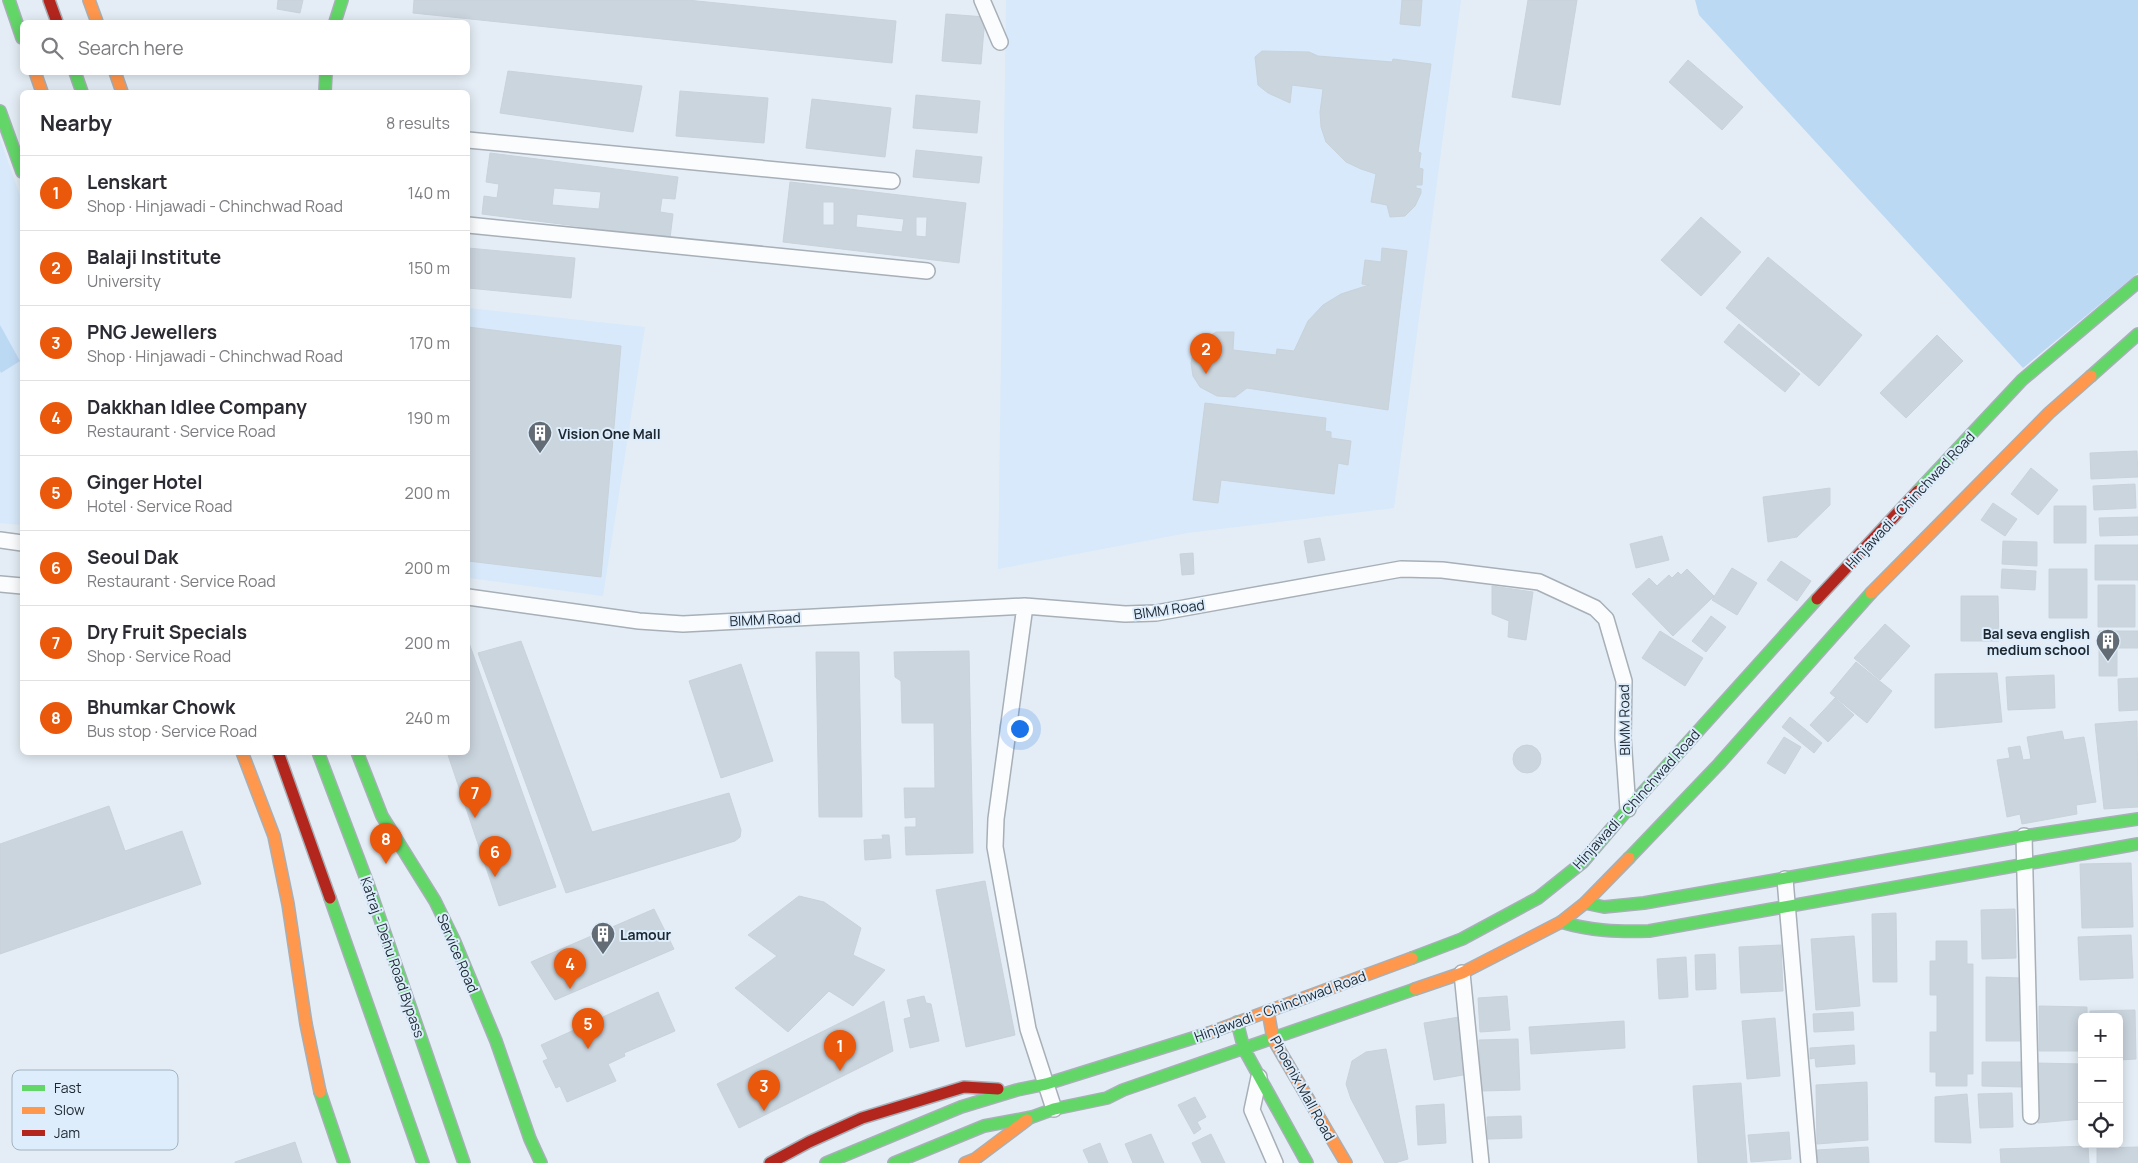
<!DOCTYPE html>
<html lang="en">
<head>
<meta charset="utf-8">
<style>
  body { margin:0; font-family:Manrope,sans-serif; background:#f7f7f7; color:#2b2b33 }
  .controls { position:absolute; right:15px; bottom:15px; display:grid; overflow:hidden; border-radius:8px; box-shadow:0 2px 12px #0003 }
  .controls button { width:45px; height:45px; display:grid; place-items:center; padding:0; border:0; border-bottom:1px solid #e1e1e2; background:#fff; color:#2b2b33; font:25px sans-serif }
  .you { position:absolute; left:1019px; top:728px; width:18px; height:18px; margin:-12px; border:4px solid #fff; border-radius:50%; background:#1a73e8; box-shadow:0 0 0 8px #1a73e833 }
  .badge { display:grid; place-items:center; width:32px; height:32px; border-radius:50%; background:#ea580c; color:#fff; font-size:16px; font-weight:700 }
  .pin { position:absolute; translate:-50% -41px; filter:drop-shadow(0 1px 2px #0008) }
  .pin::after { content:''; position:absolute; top:26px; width:18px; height:15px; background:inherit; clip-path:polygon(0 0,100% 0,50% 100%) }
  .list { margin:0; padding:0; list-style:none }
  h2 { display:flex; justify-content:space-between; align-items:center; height:65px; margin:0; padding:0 20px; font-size:21px }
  h2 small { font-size:16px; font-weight:400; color:#7c7c81 }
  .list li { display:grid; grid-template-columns:32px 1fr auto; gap:15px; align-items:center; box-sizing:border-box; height:75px; padding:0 20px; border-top:1px solid #e1e1e2 }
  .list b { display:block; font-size:19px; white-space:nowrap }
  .list p { margin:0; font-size:16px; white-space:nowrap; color:#7c7c81 }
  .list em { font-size:16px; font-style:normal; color:#7c7c81 }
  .icon { flex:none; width:28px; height:28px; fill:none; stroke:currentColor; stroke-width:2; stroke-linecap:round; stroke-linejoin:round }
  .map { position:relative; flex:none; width:2138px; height:1163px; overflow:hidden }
  .search { position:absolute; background:#fff; box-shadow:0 2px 12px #0003; left:20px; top:20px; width:450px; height:55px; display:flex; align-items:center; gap:12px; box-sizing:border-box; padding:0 18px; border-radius:8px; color:#7c7c81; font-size:19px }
  .panel { position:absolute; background:#fff; box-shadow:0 2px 12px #0003; left:20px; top:90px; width:450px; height:665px; border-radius:8px }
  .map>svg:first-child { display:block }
  .built { fill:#d7e9fa }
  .green { fill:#bcd9f4 }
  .building { fill:#cbd5de; stroke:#c9d2da; fill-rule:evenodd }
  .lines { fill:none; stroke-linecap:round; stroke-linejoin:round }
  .street-casing { stroke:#a7afb7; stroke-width:18 }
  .fast-casing { stroke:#a7afb7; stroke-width:14 }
  .slow-casing { stroke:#a7afb7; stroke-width:14 }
  .jam-casing { stroke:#a7afb7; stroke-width:14 }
  .street { stroke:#fbfcfe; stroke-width:15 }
  .fast { stroke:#63d668; stroke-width:11 }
  .slow { stroke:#ff974d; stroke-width:11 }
  .jam { stroke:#b3261e; stroke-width:11 }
  .labels { text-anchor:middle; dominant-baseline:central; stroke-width:4; stroke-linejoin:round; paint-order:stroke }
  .poi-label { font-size:14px; font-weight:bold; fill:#1d2730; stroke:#ddedfc; text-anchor:start }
  .street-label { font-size:14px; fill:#1d2730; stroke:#ddedfc }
  .key { fill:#ddedfc; stroke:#a3b2bf; stroke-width:1 }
  .key-label { font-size:14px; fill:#1d2730 }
</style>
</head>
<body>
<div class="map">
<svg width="2138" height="1163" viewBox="0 0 2138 1163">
  <rect width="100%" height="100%" fill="#e4edf5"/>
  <path class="built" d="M1006,0H1461L1394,508L1187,533L998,569Z
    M0,139L22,201V525L0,523Z
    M468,308L645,327L603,596L468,578Z"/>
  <path class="green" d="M1695,0H2138V273L2023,368L1699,15Z
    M0,325L20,361L1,373L0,371Z"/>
  <path class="building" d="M278,0H303L300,13L277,9Z
    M414,0H687L896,21L892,63L413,13Z
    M1402,0H1422L1420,26L1400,24Z
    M1528,0H1577L1560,105L1512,97Z
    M946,14L985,17L981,64L942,61Z
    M1262,51L1309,52L1318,56L1392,62L1393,59L1431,64L1418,152L1421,153L1419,168L1423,169L1422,185H1416V188L1421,189V193L1415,206L1405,216L1390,217L1387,205L1371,202L1376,174L1361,169L1346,162L1326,142L1321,127L1320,112L1323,89L1292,85L1290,103L1268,93L1258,85L1255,57Z
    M1688,60L1743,107L1722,130L1669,82Z
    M508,71L642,86L633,132L500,113Z
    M680,91L768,98L764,143L676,136Z
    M916,95L980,101L977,133L913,128Z
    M812,99L891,108L885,157L806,148Z
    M916,150L982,157L979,183L913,177Z
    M490,153L678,177L675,199L662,198L660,212L673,214L670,238L482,214L484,196L497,198L499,184L486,182ZM554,188L601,192L599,209L552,205Z
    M790,182L966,203L959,263L783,242ZM823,202H834V225H823ZM857,214L904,219L902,232L856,227ZM916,217H927L926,237L916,236Z
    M1701,217L1741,252L1701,296L1661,260Z
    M468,248L575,258L571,298L468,288Z
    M1382,248L1407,251L1388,410L1247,388L1235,397L1217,396L1200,387L1193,376L1191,363L1193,353L1199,343L1216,332H1234L1233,350L1276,355L1277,349L1294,351L1308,321L1323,305L1341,294L1369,285L1362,284L1365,260L1381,262Z
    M1768,257L1862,335L1819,386L1726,308Z
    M1739,324L1800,374L1785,392L1724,342Z
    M468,327L621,346L601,577L468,561Z
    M1937,335L1963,361L1906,418L1880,393Z
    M1205,403L1326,418L1325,431L1331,432V438L1351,441L1348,465L1338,463L1334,494L1221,480L1218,503L1193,500Z
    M2137,451L2138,477L2091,479L2090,453Z
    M2031,468L2058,490L2038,515L2011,494Z
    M2135,484L2136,508L2094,510L2093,486Z
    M1830,488V505L1797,537L1768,542L1763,497Z
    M1993,503L2017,519L2005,536L1981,520Z
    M2054,506H2086V543H2054Z
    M2138,517V535L2100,536L2099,518Z
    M1662,536L1669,560L1636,568L1630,544Z
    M1320,538L1325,560L1308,563L1304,541Z
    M2003,541L2037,542V566L2002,564Z
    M2095,545H2138V580H2095Z
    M1193,553L1194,574L1182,575L1180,554Z
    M1781,561L1811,581L1797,601L1767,580Z
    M1732,568L1757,583L1737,615L1712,600Z
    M1687,569L1714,596L1673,636L1632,594L1649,578L1657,586L1669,575L1672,578L1678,572L1681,575Z
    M2002,569L2036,571L2035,590L2001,588Z
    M2049,569H2087V618H2049Z
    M2098,585H2135V627H2098Z
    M1492,586L1533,592L1526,640L1508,637L1509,621L1492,614Z
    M1961,596H1998L1999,641H1961Z
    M1711,616L1726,627L1706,652L1692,641Z
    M1885,624L1910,646L1880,680L1854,658Z
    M1660,631L1703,658L1685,686L1642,658Z
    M2099,631H2138V648H2117V676H2099Z
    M468,640L556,887L499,906L447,752H468Z
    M521,641L592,832L729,793L741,830L740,837L735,841L566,893L478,653Z
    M969,651L973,853L906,855L905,827H916V817L905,818L904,788H935L934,723H902L901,681L895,677L894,652Z
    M816,652H859L862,817H819Z
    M1856,662L1892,691L1867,723L1830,693Z
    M741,664L773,761L721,778L689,681Z
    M1997,673L2002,722L1935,728V674Z
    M2054,675L2055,708L2008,710L2006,677Z
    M2138,678V710L2119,711L2118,679Z
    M1835,698L1854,715L1828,742L1810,725Z
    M1790,717L1822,743L1814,753L1782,727Z
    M2137,721L2138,807L2104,809L2095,724Z
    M2062,731L2064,740L2084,737L2096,802L2076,805L2077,814L2022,824L2020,814L2007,817L1997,760L2010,758L2008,748L2020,746L2023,760L2031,759L2027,737Z
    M1784,737L1801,747L1785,774L1767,763Z
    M1513 759a14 14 0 1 1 28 0a14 14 0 1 1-28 0Z
    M109,806L125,851L182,831L201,884L0,954V844Z
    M882,835H889L891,858L865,860L864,840L883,839Z
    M2131,863L2133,927L2082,928L2080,864Z
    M985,881L1015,1035L966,1047L936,890Z
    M799,896L824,902L861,928L853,955L885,970L853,1006L829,991L788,1032L735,988L777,956L748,935Z
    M654,909L674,949L555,1000L531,962Z
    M2015,909L2016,958L1982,959L1981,910Z
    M1896,913L1897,982H1873L1872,914Z
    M2131,935L2133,978L2080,980L2078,937Z
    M1854,936L1860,1006L1816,1010L1811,939Z
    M1936,941H1967V964H1973V1074H1967V1086H1936V1072H1930V1032H1937V995H1930V961H1936Z
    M1781,945L1783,991L1741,993L1739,947Z
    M1715,954L1716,989L1696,990L1695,955Z
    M1686,957L1688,997L1659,999L1657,959Z
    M1986,977L2021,978V1041H1986Z
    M658,992L675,1031L624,1053L625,1056L608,1064L616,1081L567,1102L560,1086L556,1088L543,1061L548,1059L541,1045Z
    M924,996L926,1003L931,1004L939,1041L910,1048L904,1019L911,1017L907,1000Z
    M1507,996L1510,1030L1480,1032L1478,998Z
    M884,1001L893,1051L739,1128L717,1084Z
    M2039,1006L2087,1007V1017H2082V1051H2039Z
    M2135,1010L2136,1059L2119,1060V1017H2090V1011Z
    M1853,1012L1854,1030L1814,1032L1813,1014Z
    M1459,1017L1469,1074L1434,1080L1424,1023Z
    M1775,1018L1780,1076L1747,1079L1742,1021Z
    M1624,1021L1625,1048L1531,1054L1529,1027Z
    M1518,1039L1520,1090L1481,1091L1479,1040Z
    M1854,1045L1855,1064L1816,1067L1815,1058L1810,1059V1048Z
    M1386,1049L1408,1159L1395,1163H1385L1351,1099L1346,1084L1352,1061L1366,1052Z
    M1982,1062H2024L2023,1087L1982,1086Z
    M2036,1063L2082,1064V1119L2038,1123Z
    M1867,1082L1868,1140L1817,1144L1816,1085Z
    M1741,1083L1747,1163H1698L1693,1086Z
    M2012,1093L2013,1127L1980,1128L1978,1094Z
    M1967,1094L1971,1143L1935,1142V1097Z
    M1195,1097L1206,1117L1197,1122L1201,1129L1194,1134L1178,1105Z
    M1444,1104L1446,1143L1418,1145L1416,1106Z
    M1521,1116L1522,1138L1488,1139L1487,1117Z
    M1789,1132L1791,1159L1751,1162L1748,1135Z
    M1151,1134L1164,1163H1133L1125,1144Z
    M1211,1134L1225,1163H1202L1192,1143Z
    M295,1142L302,1163H235V1162Z
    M1100,1143L1108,1163H1089L1083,1150Z
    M2088,1146L2089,1163H2001L2000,1149Z
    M1868,1147L1869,1163H1818L1817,1150Z
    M2138,1147V1163H2097V1148Z"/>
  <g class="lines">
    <defs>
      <path id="street" d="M982,0L1000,42
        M468,140L892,181
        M468,225L927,271
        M0,540L22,543
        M0,584L22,586
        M468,597L639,621L683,624L1025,606L1125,614L1156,613L1401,569L1442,570L1539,582L1595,608L1606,619L1624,681L1623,738L1628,809
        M1025,606L996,819L995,847L1028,1029L1054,1109
        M2024,836L2031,1116
        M1785,879L1809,1163
        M1462,973L1481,1163
        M1259,1077L1252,1110L1275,1163"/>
      <path id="fast" d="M9,0L22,38
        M335,22L342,0
        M75,72L82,92
        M325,92L326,72
        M0,111L22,172
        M2091,376L2138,334
        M1918,491L2022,380L2138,282
        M318,752L368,884L464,1163
        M357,752L382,816L435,901L454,940L496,1041L530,1139L541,1163
        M1629,858L1719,764L1871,593
        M330,898L423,1163
        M1585,903L1604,907L1644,903L2024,836L2138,819
        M1561,922C1591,931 1618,932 1649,931L2138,844
        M1412,958L1462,939L1538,898L1583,862L1628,809L1817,599
        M1237,1022L1244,1049L1307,1163
        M320,1092L344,1163
        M826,1163L961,1107L1017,1090L1046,1084L1209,1033
        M894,1163L984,1126L1032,1117L1054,1109L1107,1098L1123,1090L1415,989"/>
      <path id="slow" d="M89,0L97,22
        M35,72L42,92
        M115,72L122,92
        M1871,593L2049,413L2091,376
        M242,752L274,836L288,904L306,1024L320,1092
        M1415,989L1462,973L1561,922L1585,903L1629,858
        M1268,1011L1273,1039L1346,1163
        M1209,1033L1412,958
        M965,1163L975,1159L1027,1120"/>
      <path id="jam" d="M49,0L57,22
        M1817,599L1918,491
        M278,752L330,898
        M770,1163L809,1142L862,1118L964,1087L998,1089"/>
    </defs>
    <use href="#street" class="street-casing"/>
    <use href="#fast" class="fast-casing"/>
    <use href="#slow" class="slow-casing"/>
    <use href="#jam" class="jam-casing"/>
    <use href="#street" class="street"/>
    <use href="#fast" class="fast"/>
    <use href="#slow" class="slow"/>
    <use href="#jam" class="jam"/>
  </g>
  <defs>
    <symbol id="building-pin" viewBox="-11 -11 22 30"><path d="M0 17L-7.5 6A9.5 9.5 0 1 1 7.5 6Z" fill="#636c75" stroke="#ddedfc"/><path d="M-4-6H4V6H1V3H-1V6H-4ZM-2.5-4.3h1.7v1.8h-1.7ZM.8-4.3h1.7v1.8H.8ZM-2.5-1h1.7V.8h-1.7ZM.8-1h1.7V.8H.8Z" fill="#fff"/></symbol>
  </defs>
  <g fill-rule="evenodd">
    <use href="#building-pin" x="526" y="419" width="28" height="38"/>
    <use href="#building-pin" x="2094" y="627" width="28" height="38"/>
    <use href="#building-pin" x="589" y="920" width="28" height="38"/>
  </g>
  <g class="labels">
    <g class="poi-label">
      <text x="558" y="433">Vision One Mall</text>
      <text x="2090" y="633" text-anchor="end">Bal seva english<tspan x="2090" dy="16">medium school</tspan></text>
      <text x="620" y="934">Lamour</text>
    </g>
    <g class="street-label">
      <text transform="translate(1910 500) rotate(-47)">Hinjawadi - Chinchwad Road</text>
      <text transform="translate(1169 609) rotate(-8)">BIMM Road</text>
      <text transform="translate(765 619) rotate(-3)">BIMM Road</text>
      <text transform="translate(1624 720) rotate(-91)">BIMM Road</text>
      <text transform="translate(1636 799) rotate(-48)">Hinjawadi - Chinchwad Road</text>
      <text transform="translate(458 953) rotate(67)">Service Road</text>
      <text transform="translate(393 957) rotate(71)">Katraj - Dehu Road Bypass</text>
      <text transform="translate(1280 1006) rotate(-20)">Hinjawadi - Chinchwad Road</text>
      <text transform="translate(1303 1088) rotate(61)">Phoenix Mall Road</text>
    </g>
  </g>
  <rect x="12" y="1070" width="166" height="80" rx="8" class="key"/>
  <rect x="22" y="1085" width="23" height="6" fill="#63d668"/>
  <rect x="22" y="1107" width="23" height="7" fill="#ff974d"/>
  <rect x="22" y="1130" width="23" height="6" fill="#b3261e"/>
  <g class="key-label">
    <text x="54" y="1093">Fast</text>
    <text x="54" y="1115">Slow</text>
    <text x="54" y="1138">Jam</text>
  </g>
</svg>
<div class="controls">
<button>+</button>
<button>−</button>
<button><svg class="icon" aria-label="locate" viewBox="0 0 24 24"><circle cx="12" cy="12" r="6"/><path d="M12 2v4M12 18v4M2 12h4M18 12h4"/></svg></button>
</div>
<div class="you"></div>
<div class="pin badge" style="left:840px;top:1071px">1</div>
<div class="pin badge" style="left:1206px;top:374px">2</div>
<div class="pin badge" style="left:764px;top:1111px">3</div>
<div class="pin badge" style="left:570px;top:989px">4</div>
<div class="pin badge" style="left:588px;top:1049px">5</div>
<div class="pin badge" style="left:495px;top:877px">6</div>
<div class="pin badge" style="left:475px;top:818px">7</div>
<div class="pin badge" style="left:386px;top:864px">8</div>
<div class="search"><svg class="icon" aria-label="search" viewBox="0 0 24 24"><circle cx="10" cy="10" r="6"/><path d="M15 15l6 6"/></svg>Search here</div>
<section class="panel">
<h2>Nearby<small>8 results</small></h2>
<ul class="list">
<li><span class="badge">1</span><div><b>Lenskart</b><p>Shop · Hinjawadi - Chinchwad Road</p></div><em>140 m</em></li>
<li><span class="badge">2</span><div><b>Balaji Institute</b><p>University</p></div><em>150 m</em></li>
<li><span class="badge">3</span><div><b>PNG Jewellers</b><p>Shop · Hinjawadi - Chinchwad Road</p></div><em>170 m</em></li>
<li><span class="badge">4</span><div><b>Dakkhan Idlee Company</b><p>Restaurant · Service Road</p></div><em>190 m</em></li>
<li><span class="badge">5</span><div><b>Ginger Hotel</b><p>Hotel · Service Road</p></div><em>200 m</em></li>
<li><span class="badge">6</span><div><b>Seoul Dak</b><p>Restaurant · Service Road</p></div><em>200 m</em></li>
<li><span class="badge">7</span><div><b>Dry Fruit Specials</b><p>Shop · Service Road</p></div><em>200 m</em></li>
<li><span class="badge">8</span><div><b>Bhumkar Chowk</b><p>Bus stop · Service Road</p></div><em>240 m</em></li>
</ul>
</section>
</div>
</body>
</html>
